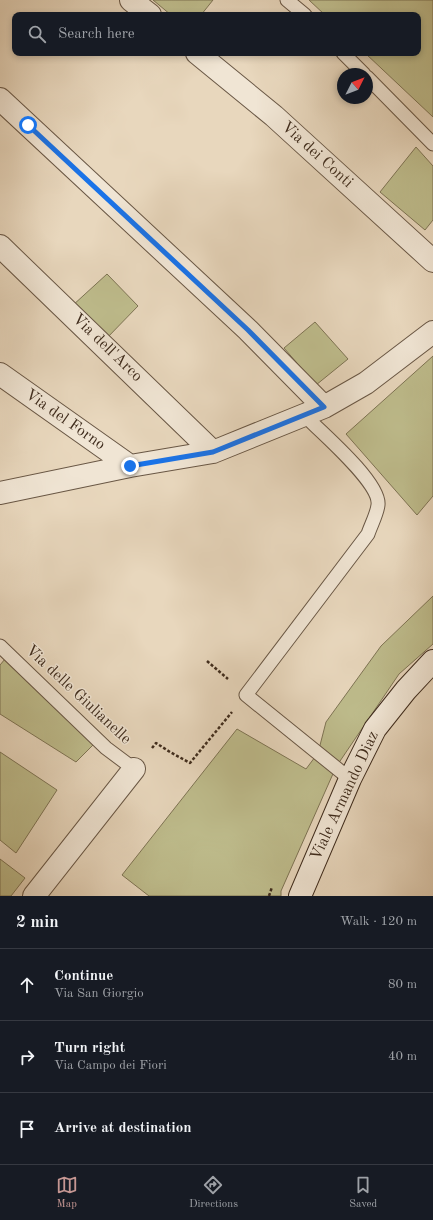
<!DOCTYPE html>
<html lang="en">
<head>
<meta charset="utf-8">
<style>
  body { margin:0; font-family:"Old Standard TT",serif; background:#20242c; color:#f1f3f6 }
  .compass { position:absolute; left:337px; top:68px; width:36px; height:36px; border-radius:50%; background:#171b24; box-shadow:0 2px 6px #0003; rotate:48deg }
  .stop { position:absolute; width:12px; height:12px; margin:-9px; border:3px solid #1a73e8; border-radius:50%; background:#fff }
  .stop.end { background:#1a73e8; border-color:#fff; box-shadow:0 1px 4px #0008 }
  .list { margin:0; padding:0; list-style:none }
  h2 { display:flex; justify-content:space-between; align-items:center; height:52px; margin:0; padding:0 16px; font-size:17px }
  h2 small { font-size:13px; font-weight:400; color:#9ea1a6 }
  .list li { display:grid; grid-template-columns:26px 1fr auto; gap:12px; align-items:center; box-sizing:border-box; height:72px; padding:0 16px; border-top:1px solid #363941 }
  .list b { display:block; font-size:15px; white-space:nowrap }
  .list p { margin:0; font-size:13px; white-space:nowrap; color:#9ea1a6 }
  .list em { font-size:13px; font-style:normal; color:#9ea1a6 }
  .icon { flex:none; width:22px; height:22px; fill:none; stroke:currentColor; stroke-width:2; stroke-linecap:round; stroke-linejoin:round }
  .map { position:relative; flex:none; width:433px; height:896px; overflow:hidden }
  .search { position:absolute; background:#171b24; box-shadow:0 2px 6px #0003; left:12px; right:12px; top:12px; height:44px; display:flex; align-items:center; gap:10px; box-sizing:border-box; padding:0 14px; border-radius:8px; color:#9ea1a6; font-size:15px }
  .sheet { height:268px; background:#171b24 }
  nav { display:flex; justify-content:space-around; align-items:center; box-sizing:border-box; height:56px; border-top:1px solid #363941; background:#171b24; font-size:11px; color:#9ea1a6 }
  nav a { display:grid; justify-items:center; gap:2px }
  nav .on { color:#c59692 }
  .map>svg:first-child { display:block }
  .green { fill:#bebc8c; stroke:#7e7454 }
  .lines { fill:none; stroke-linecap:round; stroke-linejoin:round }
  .service-casing { stroke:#695745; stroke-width:15 }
  .minor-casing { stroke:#695745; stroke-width:24 }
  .secondary-casing { stroke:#3f2c1d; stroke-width:24 }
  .path { stroke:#3f2c1d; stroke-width:2.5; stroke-dasharray:3 2; stroke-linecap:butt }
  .service { stroke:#f0e5d4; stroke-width:13 }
  .minor { stroke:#f0e5d4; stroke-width:22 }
  .secondary { stroke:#f0e5d4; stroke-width:22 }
  .route { stroke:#1a73e8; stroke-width:5 }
  .labels { text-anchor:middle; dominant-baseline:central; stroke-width:3; stroke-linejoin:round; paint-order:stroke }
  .street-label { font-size:16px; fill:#3f2c1d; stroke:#f0e5d4 }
</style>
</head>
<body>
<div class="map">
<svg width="433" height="896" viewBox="0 0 433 896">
  <rect width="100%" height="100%" fill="#e8d7bd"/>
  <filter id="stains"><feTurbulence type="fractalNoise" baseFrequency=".005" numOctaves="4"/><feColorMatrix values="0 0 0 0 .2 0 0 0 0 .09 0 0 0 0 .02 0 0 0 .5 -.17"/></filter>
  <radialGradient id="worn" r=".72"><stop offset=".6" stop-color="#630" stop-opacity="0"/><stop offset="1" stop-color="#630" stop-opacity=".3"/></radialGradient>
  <path class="green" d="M153,0H213L201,15H171Z
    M309,0H433V117L365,53H418V15H325Z
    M416,147L433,166V220L425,230L380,192Z
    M107,274L138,306L105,340L72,306Z
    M315,322L348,359L316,385L284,348Z
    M433,356V496L417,515L346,434Z
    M433,596V644L399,674L336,767L281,891V896H149L122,875L237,729L306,769L318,753L326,722L381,646Z
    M5,659L94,744L76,762L0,714V665Z
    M0,752L57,790L16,853L0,840Z
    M0,859L25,878L11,896H0Z"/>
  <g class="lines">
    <defs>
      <path id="service" d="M287,0L305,15
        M343,53L364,74
        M367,77L433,144
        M304,415C320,431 381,483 378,505C377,514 371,525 368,534L246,695L350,779
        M0,646L106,748L134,769"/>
      <path id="minor" d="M131,0L150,15
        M197,53L274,116L433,261
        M0,99L248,330L324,407
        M0,246L213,452
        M0,374L130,466
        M0,493L130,466L213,452L324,407L366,383L433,332
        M34,896L134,769"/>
      <path id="secondary" d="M300,896L350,779L375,729L406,690L433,661"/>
    </defs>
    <use href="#service" class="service-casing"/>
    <use href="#minor" class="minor-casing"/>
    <use href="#secondary" class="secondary-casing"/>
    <path class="path" d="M207,661L228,679
      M152,748L156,743L170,752L190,763L232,712
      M269,896L272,887"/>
    <use href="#service" class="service"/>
    <use href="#minor" class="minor"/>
    <use href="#secondary" class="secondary"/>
  </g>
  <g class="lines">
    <path class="route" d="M28,125L248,330L324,407L213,452L130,466"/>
  </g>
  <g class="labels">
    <g class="street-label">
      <text transform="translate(317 155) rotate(42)">Via dei Conti</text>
      <text transform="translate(107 348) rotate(44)">Via dell'Arco</text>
      <text transform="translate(65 420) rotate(35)">Via del Forno</text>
      <text transform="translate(78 695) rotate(43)">Via delle Giulianelle</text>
      <text transform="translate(345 796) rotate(-65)">Viale Armando Diaz</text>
    </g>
  </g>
  <rect width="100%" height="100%" filter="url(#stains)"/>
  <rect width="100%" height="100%" fill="url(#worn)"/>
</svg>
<svg class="compass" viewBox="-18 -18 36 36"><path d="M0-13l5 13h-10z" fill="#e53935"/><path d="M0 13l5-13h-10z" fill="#9ea1a6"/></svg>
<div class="stop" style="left:28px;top:125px"></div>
<div class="stop end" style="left:130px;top:466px"></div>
<div class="search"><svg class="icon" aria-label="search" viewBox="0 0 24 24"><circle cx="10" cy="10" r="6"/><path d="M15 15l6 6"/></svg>Search here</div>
</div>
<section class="sheet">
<h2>2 min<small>Walk · 120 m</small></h2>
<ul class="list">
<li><svg class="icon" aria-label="ahead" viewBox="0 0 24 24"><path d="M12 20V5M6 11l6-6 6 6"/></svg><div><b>Continue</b><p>Via San Giorgio</p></div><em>80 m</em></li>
<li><svg class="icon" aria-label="right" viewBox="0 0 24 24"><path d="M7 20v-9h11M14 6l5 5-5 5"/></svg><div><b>Turn right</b><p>Via Campo dei Fiori</p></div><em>40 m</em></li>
<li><svg class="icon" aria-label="arrive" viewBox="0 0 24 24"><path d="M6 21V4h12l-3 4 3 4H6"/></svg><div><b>Arrive at destination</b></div></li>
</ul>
</section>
<nav>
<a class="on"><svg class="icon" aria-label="map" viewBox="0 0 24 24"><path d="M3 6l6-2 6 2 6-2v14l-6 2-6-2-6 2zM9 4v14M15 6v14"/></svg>Map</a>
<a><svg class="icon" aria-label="directions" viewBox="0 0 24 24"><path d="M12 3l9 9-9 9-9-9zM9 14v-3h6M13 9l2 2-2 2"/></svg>Directions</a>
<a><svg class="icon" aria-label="saved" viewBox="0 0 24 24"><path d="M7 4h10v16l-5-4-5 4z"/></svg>Saved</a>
</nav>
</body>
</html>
